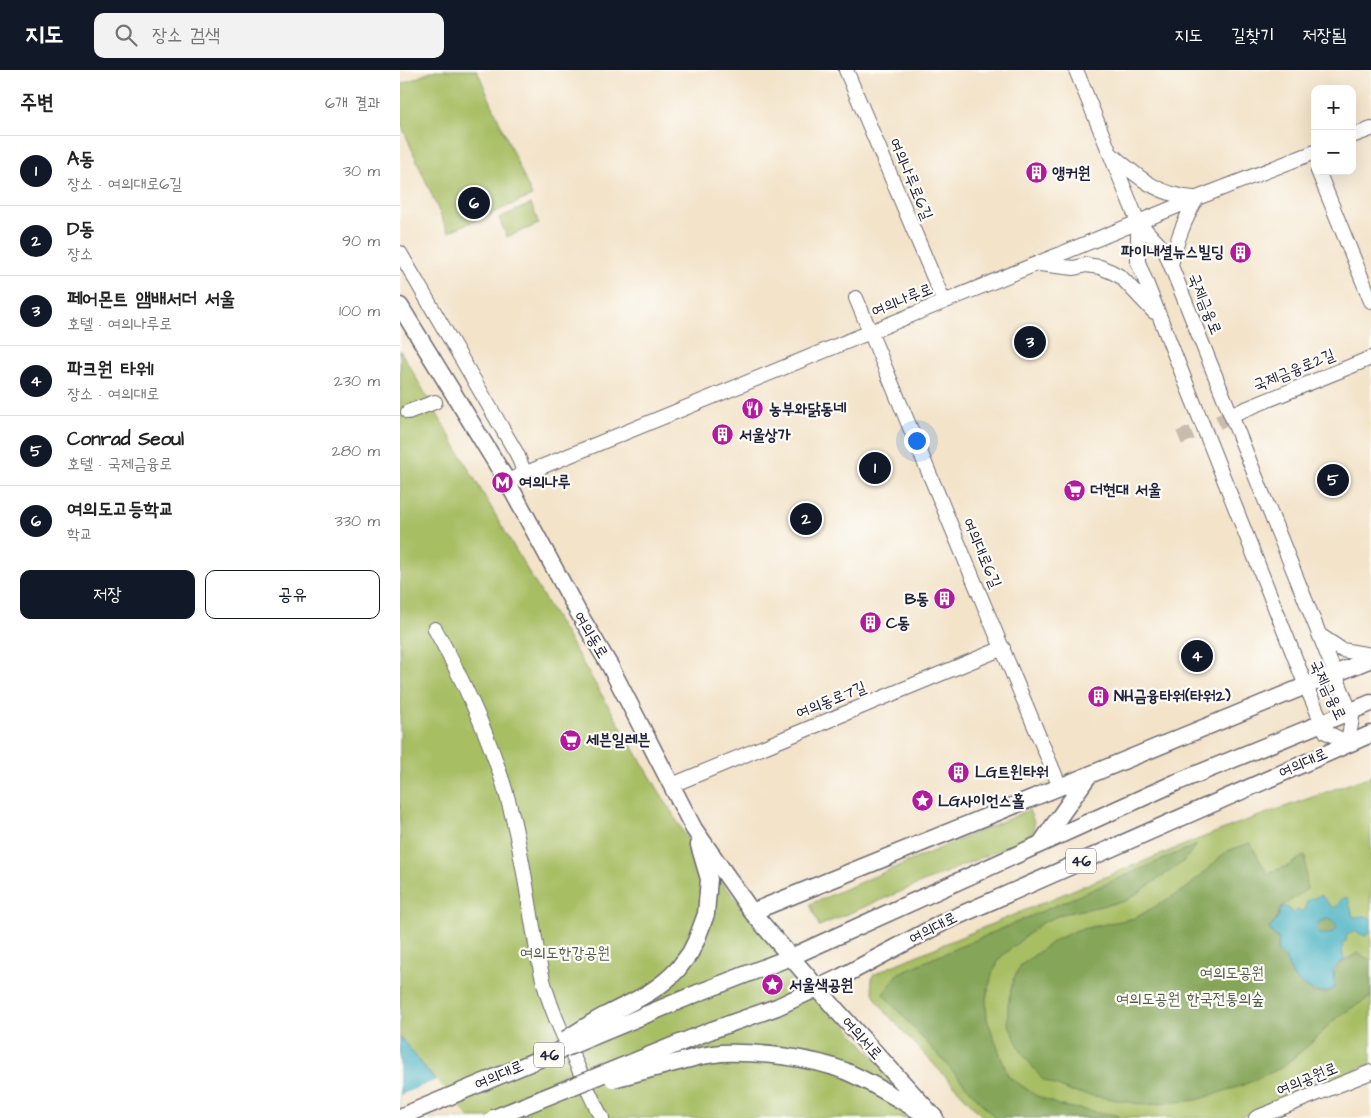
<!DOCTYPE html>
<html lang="ko">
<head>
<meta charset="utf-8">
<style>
  body { margin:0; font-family:"Architects Daughter","Poor Story",sans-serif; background:#f2f2f2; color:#222 }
  .controls { position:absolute; right:15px; top:15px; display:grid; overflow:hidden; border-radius:10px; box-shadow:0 5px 20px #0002 }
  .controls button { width:45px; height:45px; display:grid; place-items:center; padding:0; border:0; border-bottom:1px solid #e0e0e0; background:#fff; color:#222; font:25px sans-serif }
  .you { position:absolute; left:516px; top:370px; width:18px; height:18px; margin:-12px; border:4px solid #fff; border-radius:50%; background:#1a73e8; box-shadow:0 0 0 8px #1a73e833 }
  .badge { display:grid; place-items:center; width:32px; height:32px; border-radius:50%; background:#111827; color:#fff; font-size:16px; font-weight:700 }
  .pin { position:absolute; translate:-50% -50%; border:2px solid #fff; box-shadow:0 1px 5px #0006 }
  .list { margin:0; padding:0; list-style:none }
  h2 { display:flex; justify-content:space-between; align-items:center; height:65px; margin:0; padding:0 20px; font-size:21px }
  h2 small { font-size:16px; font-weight:400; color:#767676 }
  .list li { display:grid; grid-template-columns:32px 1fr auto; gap:15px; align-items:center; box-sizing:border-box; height:70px; padding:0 20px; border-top:1px solid #e0e0e0 }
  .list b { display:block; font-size:19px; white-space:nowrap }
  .list p { margin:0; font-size:16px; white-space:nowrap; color:#767676 }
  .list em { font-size:16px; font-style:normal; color:#767676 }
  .actions { display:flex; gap:10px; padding:15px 20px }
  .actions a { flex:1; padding:11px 0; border:1px solid #111827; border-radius:10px; text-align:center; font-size:18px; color:#111827 }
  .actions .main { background:#111827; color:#fff }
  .icon { flex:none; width:28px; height:28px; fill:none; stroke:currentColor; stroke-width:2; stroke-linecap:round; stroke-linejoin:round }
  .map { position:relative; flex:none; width:971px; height:1048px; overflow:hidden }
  header { display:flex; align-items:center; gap:30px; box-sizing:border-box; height:70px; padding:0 25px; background:#111827; color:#fff }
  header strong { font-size:24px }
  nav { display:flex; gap:28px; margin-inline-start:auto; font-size:18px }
  .search { width:350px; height:45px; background:#f2f2f2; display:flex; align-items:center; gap:12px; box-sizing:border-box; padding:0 18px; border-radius:10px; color:#767676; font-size:19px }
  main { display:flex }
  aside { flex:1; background:#fff }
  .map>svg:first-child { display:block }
  .green { fill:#a7be63; stroke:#64704f }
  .forest { fill:#85a559; stroke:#54644a }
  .water { fill:#44b0c1; stroke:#33697e; fill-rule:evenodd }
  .pier { fill:#f3e3c9 }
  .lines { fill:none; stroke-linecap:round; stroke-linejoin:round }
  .minor-tunnel { stroke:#c9bcad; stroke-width:14; stroke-dasharray:14 7; stroke-linecap:butt }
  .minor-casing { stroke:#6b666d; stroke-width:16 }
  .major-casing { stroke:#6b666d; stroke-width:19 }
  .minor { stroke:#fff; stroke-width:14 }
  .major { stroke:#fff; stroke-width:16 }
  .major-bridge-casing { stroke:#6b666d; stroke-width:19; stroke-linecap:butt }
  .major-bridge { stroke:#fff; stroke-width:16 }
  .labels { text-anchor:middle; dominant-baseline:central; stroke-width:4.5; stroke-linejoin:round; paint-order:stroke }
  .shield { fill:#fdfcf7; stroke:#646373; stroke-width:1 }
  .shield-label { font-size:15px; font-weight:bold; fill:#22223b }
  .poi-label { font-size:16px; font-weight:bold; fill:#22223b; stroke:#fdfcf7; text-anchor:start }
  .street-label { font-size:16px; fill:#22223b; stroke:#fdfcf7 }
  .park-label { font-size:16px; fill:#515949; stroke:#fdfcf7 }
</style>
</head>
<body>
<header>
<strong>지도</strong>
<div class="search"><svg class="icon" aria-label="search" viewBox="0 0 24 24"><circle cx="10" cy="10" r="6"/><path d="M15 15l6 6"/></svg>장소 검색</div>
<nav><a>지도</a><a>길찾기</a><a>저장됨</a></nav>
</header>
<main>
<aside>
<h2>주변<small>6개 결과</small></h2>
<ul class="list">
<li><span class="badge">1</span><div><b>A동</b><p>장소 · 여의대로6길</p></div><em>30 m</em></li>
<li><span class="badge">2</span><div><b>D동</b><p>장소</p></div><em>90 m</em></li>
<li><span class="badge">3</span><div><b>페어몬트 앰배서더 서울</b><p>호텔 · 여의나루로</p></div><em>100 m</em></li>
<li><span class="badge">4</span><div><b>파크원 타워1</b><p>장소 · 여의대로</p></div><em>230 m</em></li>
<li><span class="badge">5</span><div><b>Conrad Seoul</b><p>호텔 · 국제금융로</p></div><em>280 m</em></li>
<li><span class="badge">6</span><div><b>여의도고등학교</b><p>학교</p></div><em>330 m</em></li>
</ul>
<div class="actions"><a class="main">저장</a><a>공유</a></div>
</aside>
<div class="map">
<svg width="971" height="1048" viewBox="0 0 971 1048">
  <rect width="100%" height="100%" fill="#fdfcf7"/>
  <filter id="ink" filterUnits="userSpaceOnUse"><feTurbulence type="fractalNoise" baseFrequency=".02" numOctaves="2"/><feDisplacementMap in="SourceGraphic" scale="10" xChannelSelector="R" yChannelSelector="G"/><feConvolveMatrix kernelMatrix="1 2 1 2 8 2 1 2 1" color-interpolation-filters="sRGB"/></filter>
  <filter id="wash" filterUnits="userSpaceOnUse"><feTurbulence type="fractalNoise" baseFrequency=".0096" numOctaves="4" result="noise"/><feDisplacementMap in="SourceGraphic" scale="20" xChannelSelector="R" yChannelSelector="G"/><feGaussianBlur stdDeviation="1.12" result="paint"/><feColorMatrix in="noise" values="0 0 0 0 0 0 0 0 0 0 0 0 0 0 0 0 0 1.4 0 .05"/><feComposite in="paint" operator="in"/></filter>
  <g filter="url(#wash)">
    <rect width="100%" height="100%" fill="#f3e3c9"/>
    <path class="green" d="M35,0H77L132,126L48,162L0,52V15Z
      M131,134L139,154L107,167L99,148Z
      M0,280L125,496L296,783L527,1048H66L0,967Z
      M971,706V994L838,1048H584L487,944C478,931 468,922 473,905L494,895L680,817L834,755Z
      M629,740L634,752V760L628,768L419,856L410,834Z"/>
    <path class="forest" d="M850,773L867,803L888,796L905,785L907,819L881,837L876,850L869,859L874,866L879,869L877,883L886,890L893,907L914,923H927L935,918C931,896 940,894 957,883L971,890V927L950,939L933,951L910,974L881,998L843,1015L797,1030L745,1035L672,1022L643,1010L622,983L608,953V935L613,910L621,895L655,870L677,860L735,848L787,818L827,781Z
      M796,775L783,792L726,831L662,844L640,854L600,888L592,904L586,929L587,949L608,1006L635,1025L661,1036L717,1045L718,1048H595L483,924L499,903Z
      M928,849L933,851L937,857C933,865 927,864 919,864L916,856L920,851Z"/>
    <path class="water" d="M921,825L931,836L936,838L942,828H948L953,847L966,846L971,849V859L966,866L957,863L955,861L947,865L946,871L943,872L942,881L945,890L938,894L933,900L935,918C921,926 906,920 895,908C888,900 889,887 877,882L879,869L869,859L877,850L882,837H887L893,844L897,840L903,842L908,830ZM928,849L933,851L937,857C933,865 927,864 919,864L916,855L920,851Z
      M0,967L66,1048H0Z"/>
    <path class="pier" d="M37,1010L69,1048H0V1025Z"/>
  </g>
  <g filter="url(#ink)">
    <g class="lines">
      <path class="minor-tunnel" d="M779,368L841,343"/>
      <defs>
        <path id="minor" d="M446,0L544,232
          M676,0L738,152V192L906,616L926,662L948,673L952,648L950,641L765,181L738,152
          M952,66L971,59
          M711,84C738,107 757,125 794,128
          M918,101L971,231
          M0,183L117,384L125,404
          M639,194L674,198L686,195L700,197L712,202L721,207L754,242
          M771,195C777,169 784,151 797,128
          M456,228L660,717
          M8,342L35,332
          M831,345L971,288
          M107,411L797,128L915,82
          M35,559C67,617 95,678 111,741C125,794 130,848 141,901C148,934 162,963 176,993C185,1012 192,1031 202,1048
          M921,566L942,580L971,585
          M272,715L603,578
          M856,1048L971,1002"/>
        <path id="major" d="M0,236L107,411L178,542L210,596L294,759L352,842L439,943L535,1048
          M641,773L689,705L971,589
          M352,842L689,705
          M278,899L290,883L296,871L306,844L309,809L299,775
          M298,923L391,887L775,713L971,633
          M312,960L377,937L441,907L544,852L971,664
          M321,983C359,982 410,987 445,1001C473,1013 500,1030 526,1045"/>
      </defs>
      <use href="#minor" class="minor-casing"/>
      <use href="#major" class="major-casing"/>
      <use href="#minor" class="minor"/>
      <use href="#major" class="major"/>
      <defs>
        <path id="major-bridge" d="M166,969C179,961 192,952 206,945C233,931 257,922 278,899
          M213,1009L301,986L321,983
          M0,1047L298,923
          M94,1048L312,960"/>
      </defs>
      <use href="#major-bridge" class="major-bridge-casing"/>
      <use href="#major-bridge" class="major-bridge"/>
    </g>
  </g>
  <defs>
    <symbol id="building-disc" viewBox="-11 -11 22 22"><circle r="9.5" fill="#b5179e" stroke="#fdfcf7"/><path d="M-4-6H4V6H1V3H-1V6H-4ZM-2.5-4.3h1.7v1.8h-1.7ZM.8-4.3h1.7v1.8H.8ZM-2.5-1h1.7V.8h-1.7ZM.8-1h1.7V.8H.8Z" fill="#fff"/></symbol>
    <symbol id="restaurant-disc" viewBox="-11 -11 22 22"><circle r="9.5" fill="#b5179e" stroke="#fdfcf7"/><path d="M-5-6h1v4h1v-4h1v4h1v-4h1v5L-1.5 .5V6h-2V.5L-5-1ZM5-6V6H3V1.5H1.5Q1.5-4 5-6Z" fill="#fff"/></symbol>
    <symbol id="metro-disc" viewBox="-11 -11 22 22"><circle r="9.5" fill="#b5179e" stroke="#fdfcf7"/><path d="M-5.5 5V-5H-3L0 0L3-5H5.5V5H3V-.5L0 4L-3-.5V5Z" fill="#fff"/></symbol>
    <symbol id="supermarket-disc" viewBox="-11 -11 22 22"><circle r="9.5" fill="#b5179e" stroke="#fdfcf7"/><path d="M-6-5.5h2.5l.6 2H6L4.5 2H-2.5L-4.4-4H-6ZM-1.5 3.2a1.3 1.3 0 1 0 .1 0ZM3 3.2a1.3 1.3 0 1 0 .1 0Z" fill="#fff"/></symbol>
    <symbol id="sight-disc" viewBox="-11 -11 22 22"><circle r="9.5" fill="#b5179e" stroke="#fdfcf7"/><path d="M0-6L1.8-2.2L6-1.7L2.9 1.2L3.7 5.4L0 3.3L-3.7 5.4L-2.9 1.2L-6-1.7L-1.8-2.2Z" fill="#fff"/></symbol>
  </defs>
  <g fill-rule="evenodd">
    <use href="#building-disc" x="624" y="90" width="25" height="25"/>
    <use href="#building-disc" x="828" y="170" width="25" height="25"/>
    <use href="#restaurant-disc" x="340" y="326" width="25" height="25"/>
    <use href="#building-disc" x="310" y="352" width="25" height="25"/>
    <use href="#metro-disc" x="90" y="400" width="25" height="25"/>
    <use href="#supermarket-disc" x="662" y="408" width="25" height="25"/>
    <use href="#building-disc" x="532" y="516" width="25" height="25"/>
    <use href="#building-disc" x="458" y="540" width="25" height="25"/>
    <use href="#building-disc" x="686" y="614" width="25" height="25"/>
    <use href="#supermarket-disc" x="158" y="658" width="25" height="25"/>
    <use href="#building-disc" x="546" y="690" width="25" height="25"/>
    <use href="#sight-disc" x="510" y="718" width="25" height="25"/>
    <use href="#sight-disc" x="360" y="902" width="25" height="25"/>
  </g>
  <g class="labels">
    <g class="shield">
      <rect x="666" y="778.5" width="30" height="25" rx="4"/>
      <rect x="134" y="972.5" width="30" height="25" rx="4"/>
    </g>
    <g class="shield-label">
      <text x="681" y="791">46</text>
      <text x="149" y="985">46</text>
    </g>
    <g class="poi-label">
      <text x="652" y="103">앵커원</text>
      <text x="824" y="182" text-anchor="end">파이내셜뉴스빌딩</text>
      <text x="369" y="339">농부와닭동네</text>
      <text x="339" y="365">서울상가</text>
      <text x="119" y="412">여의나루</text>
      <text x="690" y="420">더현대 서울</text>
      <text x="529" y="529" text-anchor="end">B동</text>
      <text x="486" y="553">C동</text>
      <text x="714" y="626">NH금융타워(타워2)</text>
      <text x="186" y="670">세븐일레븐</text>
      <text x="575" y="702">LG트윈타워</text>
      <text x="538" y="731">LG사이언스홀</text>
      <text x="389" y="915">서울색공원</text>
    </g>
    <g class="street-label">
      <text transform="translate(511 109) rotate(67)">여의나루로6길</text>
      <text transform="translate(502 230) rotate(-22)">여의나루로</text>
      <text transform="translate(805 234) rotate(68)">국제금융로</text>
      <text transform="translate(894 300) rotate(-22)">국제금융로2길</text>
      <text transform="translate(582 483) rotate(67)">여의대로6길</text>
      <text transform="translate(191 565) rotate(59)">여의동로</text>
      <text transform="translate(928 620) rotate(65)">국제금융로</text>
      <text transform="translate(431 630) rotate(-22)">여의동로7길</text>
      <text transform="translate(903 693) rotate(-24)">여의대로</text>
      <text transform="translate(533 858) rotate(-27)">여의대로</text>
      <text transform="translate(462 968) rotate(48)">여의서로</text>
      <text transform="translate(99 1005) rotate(-23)">여의대로</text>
      <text transform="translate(907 1009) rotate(-22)">여의공원로</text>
    </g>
    <g class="park-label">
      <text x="165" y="883">여의도한강공원</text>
      <text x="832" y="903">여의도공원</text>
      <text x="790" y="929">여의도공원 한국전통의숲</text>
    </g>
  </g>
</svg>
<div class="controls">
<button>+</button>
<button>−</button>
</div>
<div class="you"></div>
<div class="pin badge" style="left:475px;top:398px">1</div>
<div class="pin badge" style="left:406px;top:449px">2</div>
<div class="pin badge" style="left:630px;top:272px">3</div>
<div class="pin badge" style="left:797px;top:586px">4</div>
<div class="pin badge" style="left:933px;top:410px">5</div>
<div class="pin badge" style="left:74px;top:133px">6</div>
</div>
</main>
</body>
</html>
